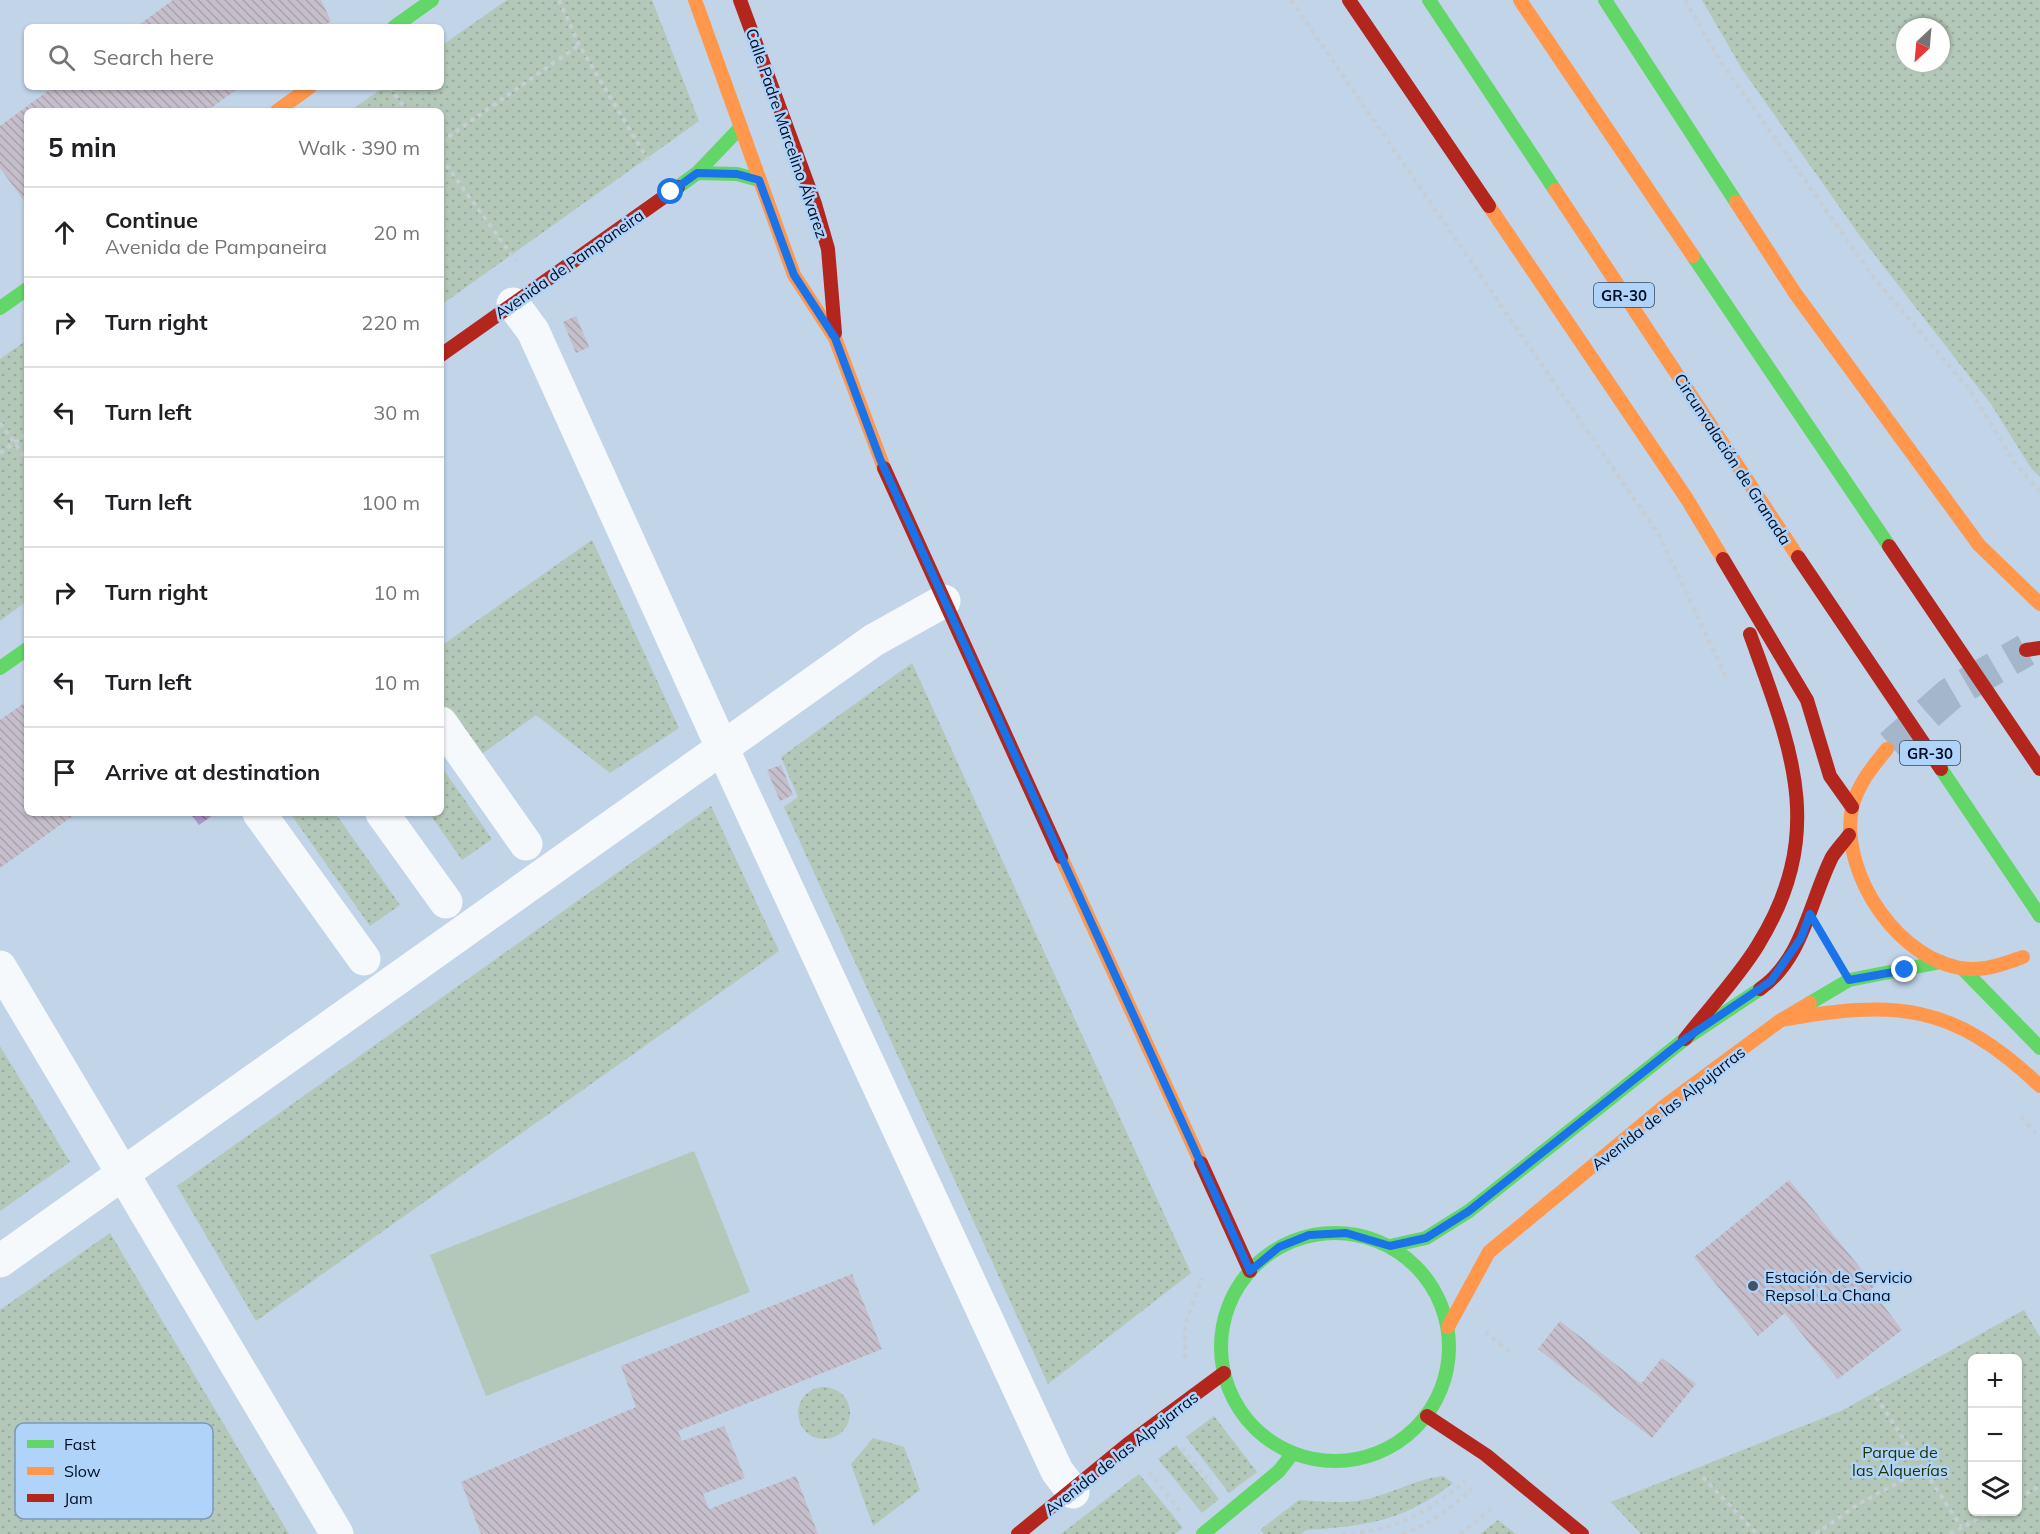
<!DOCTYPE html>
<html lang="en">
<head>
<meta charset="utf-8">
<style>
  body { margin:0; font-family:Mulish,sans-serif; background:#f6f6f6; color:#202124 }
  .controls { position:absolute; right:18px; bottom:18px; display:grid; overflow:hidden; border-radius:9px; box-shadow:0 2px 4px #0004 }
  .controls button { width:54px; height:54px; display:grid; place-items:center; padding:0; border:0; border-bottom:2px solid #e0e0e0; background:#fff; color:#202124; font:30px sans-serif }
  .compass { position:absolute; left:1896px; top:18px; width:54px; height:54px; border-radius:50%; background:#fff; box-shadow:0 2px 4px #0004; rotate:206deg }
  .stop { position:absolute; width:18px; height:18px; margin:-14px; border:4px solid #1a73e8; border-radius:50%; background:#fff }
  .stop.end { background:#1a73e8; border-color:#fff; box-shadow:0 2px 6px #0008 }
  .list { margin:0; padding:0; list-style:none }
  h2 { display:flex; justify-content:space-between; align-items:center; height:78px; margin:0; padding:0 24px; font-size:26px }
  h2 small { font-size:20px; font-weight:400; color:#757577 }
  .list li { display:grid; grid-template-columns:39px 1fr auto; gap:18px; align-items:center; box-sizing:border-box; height:90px; padding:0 24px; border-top:2px solid #e0e0e0 }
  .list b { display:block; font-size:22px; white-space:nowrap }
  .list p { margin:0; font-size:20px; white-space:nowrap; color:#757577 }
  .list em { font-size:20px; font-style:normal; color:#757577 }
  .icon { flex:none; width:33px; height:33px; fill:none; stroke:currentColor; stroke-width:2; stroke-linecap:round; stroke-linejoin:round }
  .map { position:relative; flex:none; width:2040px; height:1534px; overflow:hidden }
  .search { position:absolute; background:#fff; box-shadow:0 2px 4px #0004; left:24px; top:24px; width:420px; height:66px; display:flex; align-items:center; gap:15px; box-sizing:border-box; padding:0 21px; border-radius:9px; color:#757577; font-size:22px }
  .panel { position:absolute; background:#fff; box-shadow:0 2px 4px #0004; left:24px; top:108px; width:420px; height:708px; border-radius:9px }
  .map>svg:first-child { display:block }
  .green { fill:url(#green-dots); fill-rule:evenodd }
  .pitch { fill:#b3c8b8 }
  .water { fill:url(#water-waves) }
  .building { fill:url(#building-back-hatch) }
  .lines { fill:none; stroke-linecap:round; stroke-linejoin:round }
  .primary-tunnel { stroke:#a4b6ca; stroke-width:33; stroke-dasharray:33 16; stroke-linecap:butt }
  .path { stroke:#c7cdd4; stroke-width:4; stroke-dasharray:4.5 4.5; stroke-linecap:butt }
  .street { stroke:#f6f9fc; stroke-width:33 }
  .fast { stroke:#63d668; stroke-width:14 }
  .slow { stroke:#ff974d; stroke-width:14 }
  .jam { stroke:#b3261e; stroke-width:14 }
  .route { stroke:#1a73e8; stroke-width:8 }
  .poi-dot { fill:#445267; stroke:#b0d4f9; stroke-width:2 }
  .labels { text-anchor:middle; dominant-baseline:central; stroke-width:5; stroke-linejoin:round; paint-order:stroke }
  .shield { fill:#b0d4f9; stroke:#354862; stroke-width:1.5 }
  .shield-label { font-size:15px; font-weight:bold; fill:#000c21 }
  .street-label { font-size:16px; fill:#000c21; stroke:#b0d4f9 }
  .poi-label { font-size:16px; fill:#000c21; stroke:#b0d4f9; text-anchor:start }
  .park-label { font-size:16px; fill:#203400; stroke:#b0d4f9 }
  .key { fill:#b0d4f9; stroke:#7b98b8; stroke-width:1.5 }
  .key-label { font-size:16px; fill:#000c21 }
</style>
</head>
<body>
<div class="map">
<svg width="2040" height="1534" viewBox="0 0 2040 1534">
  <defs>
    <pattern id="green-dots" width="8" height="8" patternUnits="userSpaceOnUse" patternTransform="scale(1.5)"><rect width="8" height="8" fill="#b3c8b8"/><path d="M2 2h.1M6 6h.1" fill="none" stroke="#98ab9e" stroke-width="1.8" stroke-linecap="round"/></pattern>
    <pattern id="water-waves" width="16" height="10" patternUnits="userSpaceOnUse" patternTransform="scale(1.5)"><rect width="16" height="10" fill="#ac98cc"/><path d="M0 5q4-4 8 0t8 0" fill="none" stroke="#8a7aa5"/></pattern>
    <pattern id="building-back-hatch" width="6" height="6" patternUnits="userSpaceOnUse" patternTransform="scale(1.5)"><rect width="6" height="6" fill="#c6bfcb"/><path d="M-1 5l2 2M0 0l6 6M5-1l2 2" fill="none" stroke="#a8a3ae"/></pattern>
  </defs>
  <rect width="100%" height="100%" fill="#c1d4e8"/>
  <path class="green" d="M507,0H652L699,121L441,305V111H350L384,87H441V46Z
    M1702,0H2040V477L2031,468L1991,404L1860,236L1742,69ZM1905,27H1941V63H1905Z
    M27,340V601L0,621V359Z
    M592,540L679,728L610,773L536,715L476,758L441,707V646Z
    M912,663L1191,1273L1048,1384L784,807L798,797L781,757Z
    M441,766L492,839L462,860L429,813H441Z
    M711,806L779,951L256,1321L177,1186Z
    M290,813H335L400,905L370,926Z
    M0,1046L70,1162L0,1211Z
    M110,1233L289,1534H0V1310Z
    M2024,1310L2040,1337V1534H1641L1611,1502L1841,1411ZM1972,1358H2018V1512H1972Z
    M798 1413a26 26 0 1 1 52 0a26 26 0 1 1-52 0Z
    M1214,1416L1257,1472L1229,1493L1186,1437Z
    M873,1438L904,1447L920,1490L873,1526L851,1464Z
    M1176,1445L1219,1499L1202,1513L1158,1459Z
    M1139,1474L1183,1528L1175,1534H1061Z
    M1443,1476L1453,1483C1404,1521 1367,1526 1306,1530L1301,1534H1264L1260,1530L1299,1500C1326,1502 1355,1505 1381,1495C1404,1488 1418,1479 1443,1476Z
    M1498,1520L1516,1534H1480Z"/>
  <path class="pitch" d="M694,1151L750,1292L486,1396L430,1255Z"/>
  <path class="water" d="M190,813H216L199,825Z"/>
  <path class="building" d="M173,0H321L331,21L323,27H136Z
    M53,87H240L207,111H27V205L0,168V126Z
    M576,316L589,347L576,353L563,322Z
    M27,701V813H77L0,868V720Z
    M781,765L793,795L780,801L767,770Z
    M1789,1180L1875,1286L1871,1289L1902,1330L1838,1379L1785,1313L1758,1336L1694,1257Z
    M852,1274L882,1349L678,1431L682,1441L724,1426L745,1478L703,1494L709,1509L796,1476L818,1534H481L461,1482L636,1407L621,1366Z
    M1560,1321L1641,1384L1662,1358L1696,1384L1652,1438L1538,1349Z"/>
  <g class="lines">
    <path class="primary-tunnel" d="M1891,746L1950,694L2026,650"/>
    <path class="path" d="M559,0L579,45L651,165
      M1291,0L1659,535L1726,677
      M1685,0L1719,59L1874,278L1970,390L2015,463L2040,492
      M390,87L407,111
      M441,142L579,45
      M441,158L516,261
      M0,423L27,460
      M0,453L27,434
      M2021,1117L2040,1137
      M1485,1332L1512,1354
      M1185,1358V1325L1202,1278
      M1876,1397L1961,1526
      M1182,1448L1211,1484
      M1149,1472L1180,1511
      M1703,1477L1757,1534
      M2018,1498L2040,1486
      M1342,1534C1391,1532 1429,1513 1465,1481
      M1402,1534C1430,1524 1450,1509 1472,1489
      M1460,1534L1495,1506
      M1816,1534L1857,1505L1923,1469
      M1950,1534L1990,1512"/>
    <path class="street" d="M513,304L533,331L736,778L1057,1471L1073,1492
      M441,723L526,844
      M259,813L364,959
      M382,813L446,902
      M0,967L337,1534
      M0,1261L874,640L944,601"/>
    <path class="fast" d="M1429,0L1555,190
      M1605,0L1736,202
      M394,27L432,0
      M697,173L737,174L759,180
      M678,187L697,173L740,128
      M1693,256L1889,546
      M0,308L27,289
      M0,668L27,649
      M1941,769L2040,916
      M1963,969L2040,1048
      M1810,1003L1849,980L1941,962
      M1221 1347a114 114 0 1 1 228 0a114 114 0 1 1-228 0Z
      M1390,1246L1426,1238L1469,1211L1685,1039L1760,989
      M1203,1534L1279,1471L1293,1453"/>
    <path class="slow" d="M695,0L794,275L835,338L884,468
      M1520,0L1693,256
      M277,111L310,87
      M1555,190L1798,557
      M1736,202L1795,293L1979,545L2040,604
      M1489,206L1687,499L1723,559
      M1887,749C1873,766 1857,785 1852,808C1839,873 1900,965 1970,969C1988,970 2006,963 2023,957
      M1061,857L1201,1163
      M1781,1020C1895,1000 1952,1002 2040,1086
      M1448,1327L1489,1252L1666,1105L1781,1020L1810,1003"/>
    <path class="jam" d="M740,0L815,204L828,249L835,333
      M1349,0L1489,206
      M441,355L678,187
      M884,468L1061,857
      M1889,546L2040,769
      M1798,557L1941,769
      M1723,559L1807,700L1830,776L1852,807
      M2026,650L2040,648
      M1760,989C1803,959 1810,901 1832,857C1837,849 1844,842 1849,835
      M1685,1039C1709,1008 1738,978 1758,945C1828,831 1791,748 1750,634
      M1201,1163L1250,1271
      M1427,1416L1486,1455L1582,1534
      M1018,1534L1128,1444L1224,1373"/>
  </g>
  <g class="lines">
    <path class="route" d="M671,192L697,173L737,174L759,180L794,275L835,338L880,459L1250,1271L1279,1247L1309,1235L1346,1233L1390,1246L1426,1238L1469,1211L1685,1039L1771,981L1801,938L1810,914L1849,980L1905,970"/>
  </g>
  <circle class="poi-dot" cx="1753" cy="1286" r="6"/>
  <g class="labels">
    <g class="shield">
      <rect x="1594" y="283" width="60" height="24" rx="4.5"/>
      <rect x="1900" y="741" width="60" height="24" rx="4.5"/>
    </g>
    <g class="shield-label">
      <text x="1624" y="295">GR-30</text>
      <text x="1930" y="753">GR-30</text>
    </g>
    <g class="street-label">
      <text transform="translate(787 133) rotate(71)">Calle Padre Marcelino Álvarez</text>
      <text transform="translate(569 264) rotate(-35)">Avenida de Pampaneira</text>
      <text transform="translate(1733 459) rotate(57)">Circunvalación de Granada</text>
      <text transform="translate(1668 1108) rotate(-38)">Avenida de las Alpujarras</text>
      <text transform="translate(1121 1453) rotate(-38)">Avenida de las Alpujarras</text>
    </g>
    <g class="poi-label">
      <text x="1765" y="1277">Estación de Servicio<tspan x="1765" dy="18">Repsol La Chana</tspan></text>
    </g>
    <g class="park-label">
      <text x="1900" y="1452">Parque de<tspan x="1900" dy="18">las Alquerías</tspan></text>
    </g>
  </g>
  <rect x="15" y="1423" width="198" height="96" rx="9" class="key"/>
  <rect x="27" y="1440" width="27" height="8" fill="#63d668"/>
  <rect x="27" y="1467" width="27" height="8" fill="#ff974d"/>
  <rect x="27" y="1494" width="27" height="8" fill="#b3261e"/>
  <g class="key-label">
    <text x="64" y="1450">Fast</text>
    <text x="64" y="1477">Slow</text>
    <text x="64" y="1504">Jam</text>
  </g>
</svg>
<div class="controls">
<button>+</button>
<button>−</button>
<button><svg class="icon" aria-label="layers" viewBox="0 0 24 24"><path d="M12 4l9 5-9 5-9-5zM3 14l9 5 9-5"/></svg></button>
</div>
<svg class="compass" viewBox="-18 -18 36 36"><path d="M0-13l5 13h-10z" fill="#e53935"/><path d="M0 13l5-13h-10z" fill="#757577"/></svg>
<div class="stop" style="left:671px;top:192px"></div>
<div class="stop end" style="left:1905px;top:970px"></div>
<div class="search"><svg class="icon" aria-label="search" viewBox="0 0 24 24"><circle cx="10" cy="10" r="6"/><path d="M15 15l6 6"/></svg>Search here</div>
<section class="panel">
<h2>5 min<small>Walk · 390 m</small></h2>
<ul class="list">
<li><svg class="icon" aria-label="ahead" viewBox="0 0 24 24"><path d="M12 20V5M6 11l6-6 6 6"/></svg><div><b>Continue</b><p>Avenida de Pampaneira</p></div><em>20 m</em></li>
<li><svg class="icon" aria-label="right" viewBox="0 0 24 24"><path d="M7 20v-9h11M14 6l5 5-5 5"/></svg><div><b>Turn right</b></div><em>220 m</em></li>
<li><svg class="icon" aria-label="left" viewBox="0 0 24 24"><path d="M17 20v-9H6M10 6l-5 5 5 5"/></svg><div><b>Turn left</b></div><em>30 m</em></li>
<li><svg class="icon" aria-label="left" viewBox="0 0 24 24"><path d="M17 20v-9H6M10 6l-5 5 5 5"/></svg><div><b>Turn left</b></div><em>100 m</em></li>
<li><svg class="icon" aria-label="right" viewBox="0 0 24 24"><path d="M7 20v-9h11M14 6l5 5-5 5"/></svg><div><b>Turn right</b></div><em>10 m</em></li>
<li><svg class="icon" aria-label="left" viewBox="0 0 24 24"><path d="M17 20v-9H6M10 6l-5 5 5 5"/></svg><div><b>Turn left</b></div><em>10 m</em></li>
<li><svg class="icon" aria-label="arrive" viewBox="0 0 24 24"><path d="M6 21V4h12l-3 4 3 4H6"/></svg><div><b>Arrive at destination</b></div></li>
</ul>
</section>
</div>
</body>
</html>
